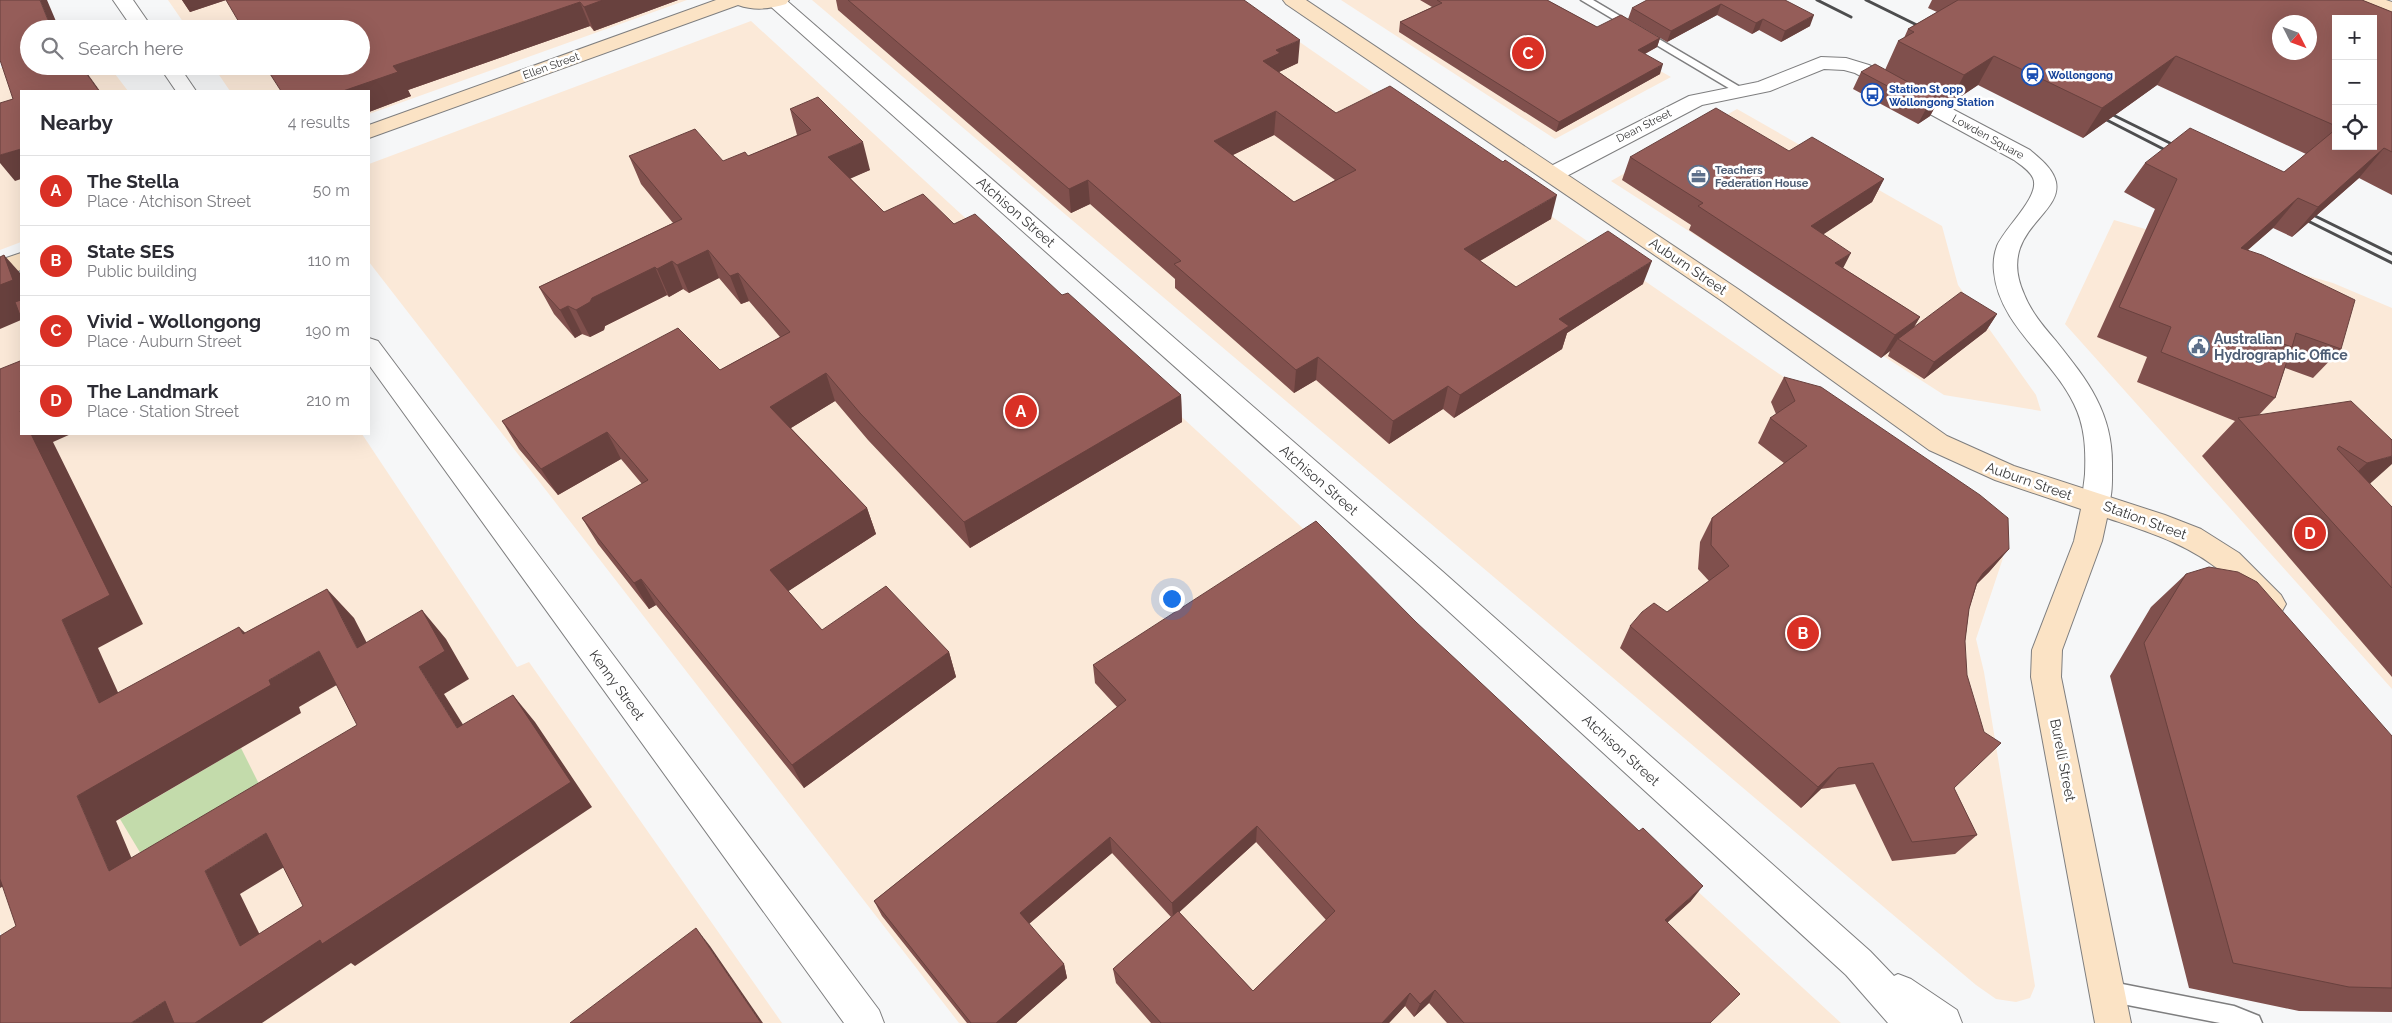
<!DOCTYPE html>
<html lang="en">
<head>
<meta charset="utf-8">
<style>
  body { margin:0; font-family:Raleway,sans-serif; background:#f2f2f3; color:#2b2b33 }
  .controls { position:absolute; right:15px; top:15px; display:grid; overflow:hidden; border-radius:0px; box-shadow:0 5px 20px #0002 }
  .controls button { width:45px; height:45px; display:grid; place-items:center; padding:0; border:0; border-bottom:1px solid #e1e1e2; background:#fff; color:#2b2b33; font:25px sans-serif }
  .compass { position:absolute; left:2272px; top:15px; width:45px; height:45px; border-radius:50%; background:#fff; box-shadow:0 5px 20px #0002; rotate:132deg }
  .you { position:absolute; left:1171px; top:598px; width:18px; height:18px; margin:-12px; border:4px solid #fff; border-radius:50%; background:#1a73e8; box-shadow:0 0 0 8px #1a73e833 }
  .badge { display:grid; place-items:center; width:32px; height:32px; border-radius:50%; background:#d93025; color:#fff; font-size:16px; font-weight:700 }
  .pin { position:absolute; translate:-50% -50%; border:2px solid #fff; box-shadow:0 1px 5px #0006 }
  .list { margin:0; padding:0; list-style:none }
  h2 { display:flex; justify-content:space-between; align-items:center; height:65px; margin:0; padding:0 20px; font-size:21px }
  h2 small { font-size:16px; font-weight:400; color:#7c7c81 }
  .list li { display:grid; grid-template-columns:32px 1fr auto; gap:15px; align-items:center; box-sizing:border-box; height:70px; padding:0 20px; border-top:1px solid #e1e1e2 }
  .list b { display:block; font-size:19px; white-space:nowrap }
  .list p { margin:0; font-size:16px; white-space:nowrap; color:#7c7c81 }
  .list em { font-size:16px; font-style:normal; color:#7c7c81 }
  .icon { flex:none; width:28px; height:28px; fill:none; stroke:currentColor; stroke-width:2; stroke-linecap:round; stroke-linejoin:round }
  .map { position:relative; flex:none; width:2392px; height:1023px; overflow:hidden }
  .search { position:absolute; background:#fff; box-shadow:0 5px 20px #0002; left:20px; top:20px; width:350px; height:55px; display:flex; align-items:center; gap:12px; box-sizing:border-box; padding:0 18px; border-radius:28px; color:#7c7c81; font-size:19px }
  .panel { position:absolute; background:#fff; box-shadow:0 5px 20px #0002; left:20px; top:90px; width:350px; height:345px; border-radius:0px }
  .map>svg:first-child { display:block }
  .commercial { fill:#fbe9d8 }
  .green { fill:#c3dbab }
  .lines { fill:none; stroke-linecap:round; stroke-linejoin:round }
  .lane-casing { stroke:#7e7e7f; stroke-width:3 }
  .street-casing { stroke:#7e7e7f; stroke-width:2 }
  .secondary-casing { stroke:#7e7e7f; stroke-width:2 }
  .lane { fill:#fff; fill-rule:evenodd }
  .street { fill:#fff; fill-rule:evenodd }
  .secondary { fill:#fbe3c5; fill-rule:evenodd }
  .rail { stroke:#4d4d4e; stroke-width:3 }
  .wall { fill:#80504d; fill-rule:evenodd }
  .shaded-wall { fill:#68413e }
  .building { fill:#955d59; stroke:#68413e; fill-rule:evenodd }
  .labels { text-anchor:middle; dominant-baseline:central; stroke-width:5; stroke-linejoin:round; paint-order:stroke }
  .far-street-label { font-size:11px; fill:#39393a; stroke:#fff }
  .far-transit-label { font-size:11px; font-weight:bold; fill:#164399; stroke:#fff; text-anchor:start }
  .far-service-label { font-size:11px; font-weight:bold; fill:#4e5e75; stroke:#fff; text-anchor:start }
  .street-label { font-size:14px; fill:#39393a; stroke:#fff }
  .service-label { font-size:14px; font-weight:bold; fill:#4e5e75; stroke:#fff; text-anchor:start }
</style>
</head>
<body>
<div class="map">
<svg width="2392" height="1023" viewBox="0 0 2392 1023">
  <rect width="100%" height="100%" fill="#f6f7f8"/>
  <path class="commercial" d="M168,0H687L369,114V91H230L213,66H361V29H188Z
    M812,0H1239L1983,515L1997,538L2003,558L1976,639L1984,672L2035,986L2030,998L2016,1002L1996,999L1976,985Z
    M1341,0H1534L1671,77L1555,139Z
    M751,21L1841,1023H959L369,262V164Z
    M29,59V66H109L128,91H21V242L0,250V68Z
    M1737,109L1942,226L1958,285L2036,395L2041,411L1944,395L1611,181Z
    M2114,220L2333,283L2392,308V689L2065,324Z
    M21,290V434H362L517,667L529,662L782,1023H33L0,931V298Z"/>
  <path class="green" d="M241,748L260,786L141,854L120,819Z"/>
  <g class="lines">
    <defs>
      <path id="lane" d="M1581,0H1593L1747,91L1741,94L1737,93Z
        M2107,981L2234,1006L2259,1016L2262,1023H2220L2107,1001L2100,998L2097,991L2100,984Z"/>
      <path id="street" d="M113,0H133L153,29H133Z
        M767,0H786L1442,571L1870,951L1894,976L1898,974L1911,979L1957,1010L1962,1023H1888L1846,975L1422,587L769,5Z
        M1821,57L1846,58L1869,65L2030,150C2039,158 2053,168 2056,182C2063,216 1996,231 2024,294C2031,312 2044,327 2056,341C2088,381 2113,413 2112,466C2112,481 2113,498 2106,511L2096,514L2086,511C2080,499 2084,487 2085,474C2086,449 2085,426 2074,404C2052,358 1999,325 1994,272C1993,263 1994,254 1997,246C2005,227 2041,196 2033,178C2030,171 2021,165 2014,160L1855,73L1844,70L1824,69L1770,91L1702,105L1561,179L1553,181L1545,179L1542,174L1545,169L1689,96L1758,82Z
        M159,66H179L196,91H176Z
        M369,338L378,341L879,1010L884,1023H844L369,365Z"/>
      <path id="secondary" d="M716,0H789L786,4C769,9 755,11 738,5L369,138V125Z
        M1283,0H1306L1738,289L1947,436L2014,466L2165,515L2201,529L2239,553L2281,595L2286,604L2281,613C2278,614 2274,616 2270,616C2258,615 2234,582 2223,573C2189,544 2148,532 2107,518L2102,541L2062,650L2061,677L2131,1023H2095L2031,677L2032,650L2074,541L2081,509L1995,480L1929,450L1722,301L1286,4Z
        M2359,0H2386L2392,2V15L2362,4Z
        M21,253V270L0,277V260Z"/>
    </defs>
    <use href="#lane" class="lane-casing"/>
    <use href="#street" class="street-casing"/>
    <use href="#secondary" class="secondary-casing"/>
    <use href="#lane" class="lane"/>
    <use href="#street" class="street"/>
    <use href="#secondary" class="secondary"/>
    <path class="rail" d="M1817,0L1851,17
      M1866,0L1927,30
      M2101,109L2182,149
      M2095,114L2175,155
      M2305,211L2392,254
      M2298,216L2392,263"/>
  </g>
  <path class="wall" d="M182,0H678L594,31L590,26L408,90L411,96L369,112V91L226,0L190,12Z
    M836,0H1244L1298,63L1279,72L1336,113L1551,219L1480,261L1516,287L1643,284L1567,333L1562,349L1454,418L1443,409L1389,444L1316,380L1294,393L1175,288V279L1090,204L1071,213L838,10ZM1274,135L1335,180L1294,202L1233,155Z
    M1420,0H1547L1597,27L1660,38L1657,47L1645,54L1660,74L1556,132L1399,32L1400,22L1432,7Z
    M1785,0L1810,26L1781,42L1759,30L1752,34L1717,15L1667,42L1628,19L1632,8Z
    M1932,0H2362L2392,12V195L2359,178L2292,237L2273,228L2248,250L2341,349L2313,378L2285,368L2275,398L2259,415L2392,440L2370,484L2392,507V677L2202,456L2235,421L2137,382L2147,357L2097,337L2155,209L2124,192L2145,163L2284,172L2306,154L2157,85L2083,138L1978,85L1948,105L1939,100L1930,116L1918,124L1853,89L1861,72L1885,70L1898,41L1904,38L1908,29L1937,12L1928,8ZM2336,19L2373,146H2336Z
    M790,109L870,170L850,178L884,212L954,224L1062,295L1181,395L1182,422L970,548L868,440L835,401L791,428L867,508L876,534L788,591L822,630L949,652L956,677L804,788L656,605L649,609L598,544L582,518L642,484L621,459L558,495L519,449L502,421L720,370L780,337L749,301L741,304L719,278L689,293L683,289L669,297L667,295L605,326L604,330L590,337L582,334L575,338L554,314L539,287L673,223L641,184L629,156L723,161L748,156L797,135Z
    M1789,151L1884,179L1872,202L1823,234L1843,268L1920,317L1914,327L1997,314L1986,331L1924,379L1888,356L1890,351L1881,358L1689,230L1691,225L1622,180L1630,157Z
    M1784,377L2009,549L1989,572L1977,584L1969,609L1965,641L1954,788L1977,835L1955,854L1892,861L1855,784L1821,789L1801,808L1620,648L1630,626L1667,612L1709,581L1698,569L1700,542L1712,518L1784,463L1758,443L1770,418L1776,414L1771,402Z
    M2186,574L2392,736V1012L2299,1011L2189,988L2110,676L2151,607Z
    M1093,665L1691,901L1667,922L1710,1023H1447L1429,1003L1414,1017L1405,1006L1389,1023H1151L1116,983L1113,969L1171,917L1112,853L1029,924L1064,964L1067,978L1016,1023H967L882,916L874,901L1117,707L1095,683ZM1256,842L1326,920L1253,991L1179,912Z"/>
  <path class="shaded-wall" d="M40,0H47L58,26L60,29H53L50,25Z
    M182,0H226L190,12Z
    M603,0H678L594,31L584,7Z
    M580,2L590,26L408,90L411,96L369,112V91H343L393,66Z
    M1721,4L1717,15L1667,42L1671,31Z
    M1814,15L1810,26L1781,42L1785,31Z
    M1763,19L1759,30L1752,34L1756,23Z
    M1660,38L1657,47L1635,59L1638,50Z
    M1300,40L1298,63L1279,72V76L1263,61L1276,50Z
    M1994,56L1978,85L1948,105L1964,75Z
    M2176,56L2157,85L2083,138L2102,108Z
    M1663,64L1660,74L1556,132L1559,122Z
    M81,66H82L100,91H99Z
    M1939,99L1930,116L1918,124L1927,107Z
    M1276,111L1274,135L1214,164V141Z
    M863,142L870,170L836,185L828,157Z
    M2384,148L2359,178L2292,237L2318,207Z
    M19,149L21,151V179L15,181L0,163V155Z
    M1884,179L1872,202L1800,250L1811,226Z
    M1088,180L1090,204L1071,213L1069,189Z
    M1557,195L1551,219L1459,273L1464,249Z
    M2298,198L2273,228L2216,277L2241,248Z
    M708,250L719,278L689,293L677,265Z
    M1851,253L1839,276L1835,263Z
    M4,255L21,274V320L0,329V285Z
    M672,261L683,289L669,297L657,269Z
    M1652,261L1643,284L1567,333L1562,349L1454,418L1460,395L1559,319Z
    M655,267L667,295L605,326L604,330L590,337L576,310L592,298Z
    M738,273L749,301L741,304L730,276Z
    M568,306L582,334L575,338L560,310Z
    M1997,314L1986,331L1924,379L1934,362Z
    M1920,317L1906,340L1898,339L1890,351L1881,358L1895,335Z
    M1318,357L1316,380L1294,393L1296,370Z
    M826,373L835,401L781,434L770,407Z
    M1448,386L1443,409L1389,444L1393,421Z
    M1181,395L1182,422L970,548L964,522Z
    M607,432L621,459L558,495L541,469Z
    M31,434H71L53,442L143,624L98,648L135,730L99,703L62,620Z
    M2392,456V464L2363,490L2325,501L2367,463Z
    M867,508L876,534L781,596L770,570Z
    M2009,549L1989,572L1964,596L1983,573Z
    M641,579L656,605L649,609L634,583Z
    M327,589L354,618L384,676L357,648Z
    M422,610L446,639L469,679L444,694L482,755L457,728L419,667Z
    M239,627L269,655L243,634Z
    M319,651L347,679L299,707L301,713L116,821L147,895L109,871L77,796L269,680Z
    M949,652L956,677L804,788L792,765Z
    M513,695L535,722L592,807L355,966L351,963L262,1023H131L165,1001L200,1020Z
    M1838,768L1821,789L1801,808L1818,787Z
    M1257,826L1256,842L1173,918L1172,903Z
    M266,833L299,858L240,894L276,968L240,946L205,871Z
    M1110,837L1112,853L1024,928L1020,913Z
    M0,853L31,870L0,888Z
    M1703,886L1691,901L1654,935L1665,920Z
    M696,928L710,946L763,1023H761Z
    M1064,964L1067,978L1016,1023H996Z
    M1435,990L1429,1003L1414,1017L1420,1004Z
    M1410,993L1405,1006L1389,1023H1382Z"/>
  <path class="building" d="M0,0H40L50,25L56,23L58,29H29V66H81L99,91H21V149L0,155V103L13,99L0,60Z
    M226,0H603L584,7L580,2L393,66L398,72L343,91H281L265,66H361V29H243Z
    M848,0H1244L1300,40L1276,50L1280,53L1263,61L1336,113L1390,86L1503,162L1505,160L1557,195L1464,249L1516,287L1608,231L1652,261L1559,319L1569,326L1460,395L1448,386L1393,421L1318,357L1296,370L1174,264L1181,261L1088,180L1069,189ZM1276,111L1356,170L1294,202L1214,141Z
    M1437,0H1547L1597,27L1621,15L1660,38L1638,50L1663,64L1559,122L1400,22L1442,3Z
    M1647,0H1785L1814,15L1785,31L1763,19L1756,23L1721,4L1671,31L1632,8Z
    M1958,0H2362L2392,12V152L2384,148L2318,207L2298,198L2241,248L2262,255L2355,300L2341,349L2296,333L2292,347L2261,336L2287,361L2275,398L2161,352L2171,327L2119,307L2177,179L2145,163L2190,128L2284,172L2336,129V146H2373V19H2336V126L2176,56L2102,108L1994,56L1964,75L1898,41L1914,32L1908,29ZM2280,22H2310V52H2280Z
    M1875,64L1939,99L1927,107L1861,72Z
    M818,97L863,142L828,157L884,212L923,194L954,224L975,214L1062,295L1068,293L1181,395L964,522L860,413L826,373L770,407L867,508L770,570L822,630L886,586L949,652L792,765L641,579L634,583L582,518L648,480L607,432L541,469L502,421L678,328L720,370L790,332L738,273L730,276L708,250L677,265L672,261L657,269L655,267L592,298L590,302L576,310L568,306L560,310L539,287L682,219L629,156L695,129L723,161L745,152L748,156L811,130L790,109Z
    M1716,108L1789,151L1812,137L1884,179L1811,226L1851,253L1835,263L1920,317L1895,335L1698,206L1703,203L1630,157Z
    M4,255L13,280L0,285V257Z
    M1961,292L1997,314L1934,362L1898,339Z
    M21,300V318L15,302Z
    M20,361L21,364V411H20L21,413V434H31L110,595L62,620L99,703L239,627L243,634L327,589L357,648L422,610L445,651L419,667L457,728L513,695L571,782L322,944L320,940L195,1023H174L165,1001L131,1023H0V936L16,926L0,879V369ZM319,651L357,725L109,871L77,796L271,685L269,680ZM266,833L303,906L240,946L205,871Z
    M1784,377L1821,387L1980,495L2008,518L2009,549L1983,573L1977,582L1969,609L1965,641L1967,675L1979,715L1984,732L2001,743L1954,788L1977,835L1912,842L1873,763L1838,768L1818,787L1630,626L1642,612L1654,603L1667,612L1729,566L1711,545L1712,518L1807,446L1770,418L1795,401Z
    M2351,401L2392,440V456L2367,463L2339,446L2337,449L2392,507V588L2238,418Z
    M1316,521L1416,622L1639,831L1643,828L1703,886L1665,920L1740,994L1710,1023H1464L1435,990L1420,1004L1410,993L1382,1023H1161L1113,969L1178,911L1253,991L1335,911L1257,826L1172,903L1110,837L1020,913L1064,964L996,1023H971L874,901L1126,700L1093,665Z
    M2209,567L2238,572L2257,582L2392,736V988L2349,987L2233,963L2144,643L2186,574Z
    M696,928L761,1023H570Z"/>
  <defs>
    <symbol id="station-ring" viewBox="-11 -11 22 22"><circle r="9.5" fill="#fff" stroke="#1a4fb4" stroke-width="1.5"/><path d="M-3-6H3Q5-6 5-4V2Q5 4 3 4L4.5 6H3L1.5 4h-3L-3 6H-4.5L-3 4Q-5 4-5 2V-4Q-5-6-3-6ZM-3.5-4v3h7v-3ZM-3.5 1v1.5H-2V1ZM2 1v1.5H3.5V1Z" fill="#1a4fb4"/></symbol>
    <symbol id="bus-ring" viewBox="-11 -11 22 22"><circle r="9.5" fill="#fff" stroke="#1a4fb4" stroke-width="1.5"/><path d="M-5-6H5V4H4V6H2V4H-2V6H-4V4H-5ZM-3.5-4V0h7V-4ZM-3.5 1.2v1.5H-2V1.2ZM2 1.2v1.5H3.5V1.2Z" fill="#1a4fb4"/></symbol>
    <symbol id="office-ring" viewBox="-11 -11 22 22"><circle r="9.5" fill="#fff" stroke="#5c6f8a" stroke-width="1.5"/><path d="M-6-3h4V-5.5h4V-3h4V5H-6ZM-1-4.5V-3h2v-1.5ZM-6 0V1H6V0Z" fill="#5c6f8a"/></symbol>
    <symbol id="civic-ring" viewBox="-11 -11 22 22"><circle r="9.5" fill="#fff" stroke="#5c6f8a" stroke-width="1.5"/><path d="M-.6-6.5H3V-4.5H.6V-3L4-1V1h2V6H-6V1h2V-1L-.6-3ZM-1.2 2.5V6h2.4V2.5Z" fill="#5c6f8a"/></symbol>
  </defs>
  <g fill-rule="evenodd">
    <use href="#station-ring" x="2020" y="62" width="25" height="25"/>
    <use href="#bus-ring" x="1860" y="82" width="25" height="25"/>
    <use href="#office-ring" x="1686" y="164" width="25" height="25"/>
    <use href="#civic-ring" x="2186" y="334" width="25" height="25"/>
  </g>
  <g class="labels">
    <g class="far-street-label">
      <text transform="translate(551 66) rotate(-20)">Ellen Street</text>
      <text transform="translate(1644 126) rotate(-27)">Dean Street</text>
      <text transform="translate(1988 137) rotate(29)">Lowden Square</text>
    </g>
    <g class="far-transit-label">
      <text x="2048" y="75">Wollongong</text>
      <text x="1889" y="89">Station St opp<tspan x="1889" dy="13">Wollongong Station</tspan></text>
    </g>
    <g class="far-service-label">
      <text x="1715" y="170">Teachers<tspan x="1715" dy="13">Federation House</tspan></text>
    </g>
    <g class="street-label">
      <text transform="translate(1016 212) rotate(41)">Atchison Street</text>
      <text transform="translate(1688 266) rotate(34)">Auburn Street</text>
      <text transform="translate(1319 480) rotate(41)">Atchison Street</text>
      <text transform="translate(2029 481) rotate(19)">Auburn Street</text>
      <text transform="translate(2145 520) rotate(20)">Station Street</text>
      <text transform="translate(617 685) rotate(54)">Kenny Street</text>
      <text transform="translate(1621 750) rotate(42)">Atchison Street</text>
      <text transform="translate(2063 760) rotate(79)">Burelli Street</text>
    </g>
    <g class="service-label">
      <text x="2214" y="339">Australian<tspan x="2214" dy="16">Hydrographic Office</tspan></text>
    </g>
  </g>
</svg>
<div class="controls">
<button>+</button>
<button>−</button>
<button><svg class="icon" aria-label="locate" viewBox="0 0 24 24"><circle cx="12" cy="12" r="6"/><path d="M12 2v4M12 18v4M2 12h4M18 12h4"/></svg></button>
</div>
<svg class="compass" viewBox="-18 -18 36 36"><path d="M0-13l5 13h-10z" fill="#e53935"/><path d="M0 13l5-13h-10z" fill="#7c7c81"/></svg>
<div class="you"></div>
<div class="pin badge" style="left:1021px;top:411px">A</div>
<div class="pin badge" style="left:1803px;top:633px">B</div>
<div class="pin badge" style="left:1528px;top:53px">C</div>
<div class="pin badge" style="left:2310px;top:533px">D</div>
<div class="search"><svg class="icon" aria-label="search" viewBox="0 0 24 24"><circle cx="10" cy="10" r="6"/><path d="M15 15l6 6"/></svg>Search here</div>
<section class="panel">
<h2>Nearby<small>4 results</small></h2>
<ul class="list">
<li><span class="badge">A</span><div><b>The Stella</b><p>Place · Atchison Street</p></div><em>50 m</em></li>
<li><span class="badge">B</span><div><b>State SES</b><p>Public building</p></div><em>110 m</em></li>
<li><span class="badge">C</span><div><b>Vivid - Wollongong</b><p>Place · Auburn Street</p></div><em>190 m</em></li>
<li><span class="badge">D</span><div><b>The Landmark</b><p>Place · Station Street</p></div><em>210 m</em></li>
</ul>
</section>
</div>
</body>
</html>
